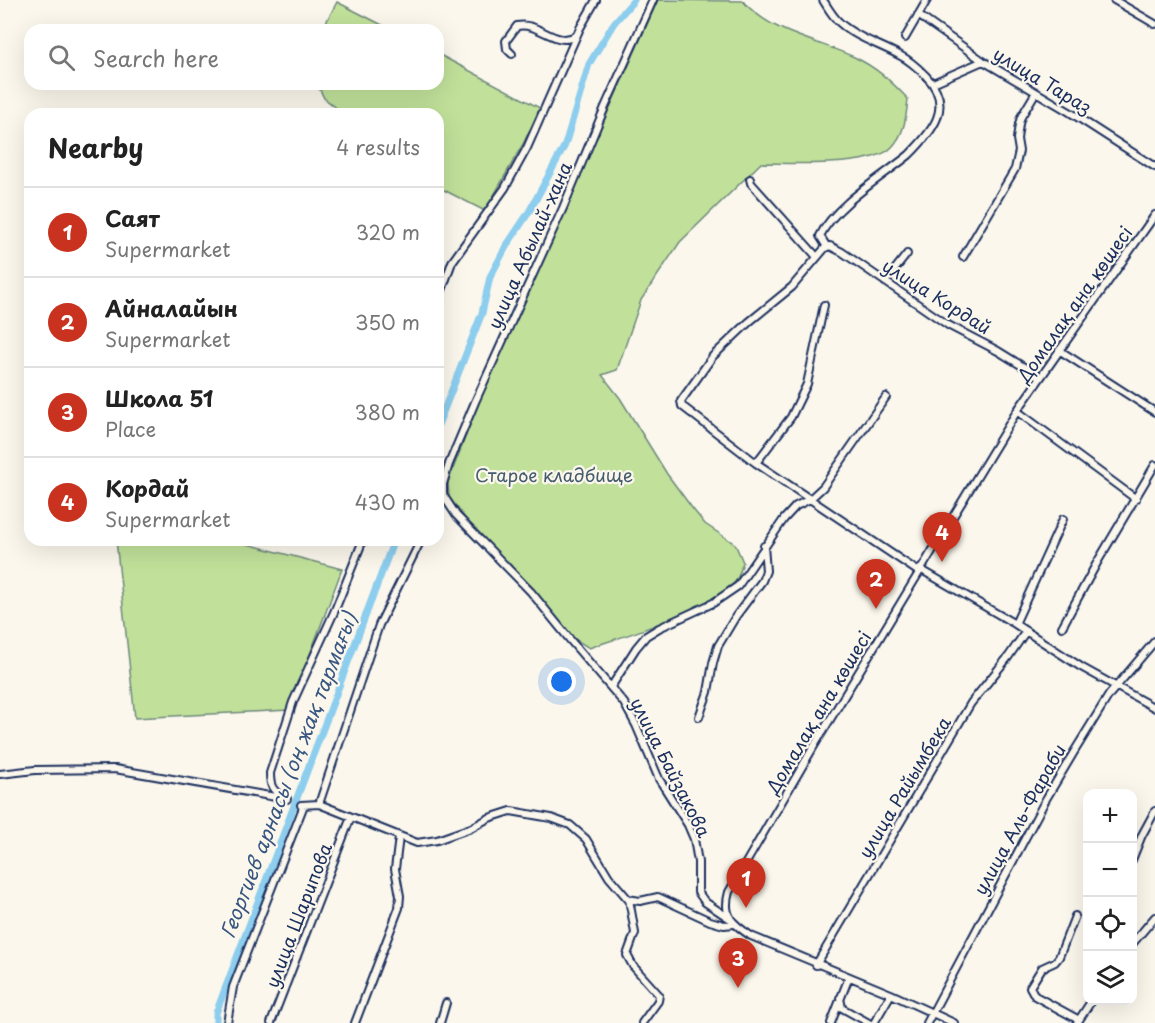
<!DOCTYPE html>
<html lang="en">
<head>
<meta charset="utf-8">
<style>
  body { margin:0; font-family:"Playpen Sans",sans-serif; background:#f6f6f6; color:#222 }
  .controls { position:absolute; right:18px; bottom:18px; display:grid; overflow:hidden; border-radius:12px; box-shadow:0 6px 24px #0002 }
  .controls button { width:54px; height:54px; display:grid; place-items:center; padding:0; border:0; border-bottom:2px solid #e0e0e0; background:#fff; color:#222; font:30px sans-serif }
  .you { position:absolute; left:562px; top:682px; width:21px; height:21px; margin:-15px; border:4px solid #fff; border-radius:50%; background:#1a73e8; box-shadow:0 0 0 9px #1a73e833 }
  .badge { display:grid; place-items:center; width:39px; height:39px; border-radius:50%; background:#c8321e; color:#fff; font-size:20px; font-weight:700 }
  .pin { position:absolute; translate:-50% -50px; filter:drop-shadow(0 2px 3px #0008) }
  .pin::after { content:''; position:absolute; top:32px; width:21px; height:18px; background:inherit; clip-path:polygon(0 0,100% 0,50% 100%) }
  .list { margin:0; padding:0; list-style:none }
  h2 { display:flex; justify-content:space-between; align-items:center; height:78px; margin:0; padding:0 24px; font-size:26px }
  h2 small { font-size:20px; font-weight:400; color:#767676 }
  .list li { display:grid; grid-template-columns:39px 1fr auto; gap:18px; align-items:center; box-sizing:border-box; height:90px; padding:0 24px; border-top:2px solid #e0e0e0 }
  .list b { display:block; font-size:22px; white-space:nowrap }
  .list p { margin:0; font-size:20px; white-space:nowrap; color:#767676 }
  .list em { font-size:20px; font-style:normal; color:#767676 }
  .icon { flex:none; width:33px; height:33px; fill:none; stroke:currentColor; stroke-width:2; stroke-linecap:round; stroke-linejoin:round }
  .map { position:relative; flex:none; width:1155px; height:1023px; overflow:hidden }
  .search { position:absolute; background:#fff; box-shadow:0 6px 24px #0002; left:24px; top:24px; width:420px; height:66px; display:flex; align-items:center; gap:15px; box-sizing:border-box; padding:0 21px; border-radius:18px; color:#767676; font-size:22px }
  .panel { position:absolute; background:#fff; box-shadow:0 6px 24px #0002; left:24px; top:108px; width:420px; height:438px; border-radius:18px }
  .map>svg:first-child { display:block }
  .green { fill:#c1e19a; stroke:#6e887c; stroke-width:1.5 }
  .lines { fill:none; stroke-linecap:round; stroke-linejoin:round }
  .canal { stroke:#8dcdee; stroke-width:7 }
  .street-casing { stroke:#1b2f5e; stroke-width:10 }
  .street { stroke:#fbf7ec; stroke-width:6 }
  .labels { text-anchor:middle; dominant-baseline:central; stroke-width:4.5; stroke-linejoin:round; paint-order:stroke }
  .street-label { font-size:18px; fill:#1b2f5e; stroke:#fbf7ec }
  .park-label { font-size:18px; fill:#445c6d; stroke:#fbf7ec }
  .water-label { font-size:20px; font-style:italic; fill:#385682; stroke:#fbf7ec }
</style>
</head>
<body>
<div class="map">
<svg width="1155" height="1023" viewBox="0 0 1155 1023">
  <rect width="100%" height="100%" fill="#fbf7ec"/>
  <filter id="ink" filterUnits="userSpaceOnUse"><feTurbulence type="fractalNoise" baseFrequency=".0167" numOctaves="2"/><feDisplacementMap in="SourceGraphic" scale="12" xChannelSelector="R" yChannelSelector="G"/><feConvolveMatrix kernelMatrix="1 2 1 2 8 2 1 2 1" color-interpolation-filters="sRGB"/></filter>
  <g filter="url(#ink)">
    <path class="green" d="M658,0L743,1C770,33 817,40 854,57C876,67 892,82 908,99C906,117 905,133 892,147C873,168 791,163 761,163L680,242L641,300L617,370L602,375L620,398L667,474L692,508L705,524L735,544L743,562C741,568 739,578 734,583C704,612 630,634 589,648L570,636L537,593L475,531L449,497L448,482L482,394Z
      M337,2L392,30H322Z
      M438,54L540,108L524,142L485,211L438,187V114H344L324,98L317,84H438Z
      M116,540H232L342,569L289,710L135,718Z"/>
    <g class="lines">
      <path class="canal" d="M438,425L482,313L490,277L507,245L529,212L565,145L589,64L614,23L634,0
        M216,1023V1013L394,540"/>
      <defs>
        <path id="street" d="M823,0C828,8 833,17 840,23C857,38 881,45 901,56C911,61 919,69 926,76C955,106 932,132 909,155C882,177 835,205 820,236L827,247
          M1114,0L1155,24
          M918,15L983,61L1068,111L1155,167
          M905,38L927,0
          M512,54L507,49L506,41L517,26C539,21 556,49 577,35
          M933,83L983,61
          M750,179L751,183L817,257
          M963,257L1015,169L1019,151L1017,139L1019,124L1021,117L1036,92
          M885,282L907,254
          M438,323L441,293L452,262L505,188L527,148L580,28L596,0
          M1059,350L1155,412
          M1017,411L1136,499
          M756,463L791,417L807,384L824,305
          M443,495L456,515L531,592L571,641L624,703L636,725L659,779L688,825L694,839L698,862V892L705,902L729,918
          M438,505L443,495V484L449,464L475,402L563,208L605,107L653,0
          M920,569L1015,624L1081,667L1155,708
          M919,572L756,463L682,406L681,401L713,356L749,322L792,287L825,248L830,246L842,252L948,325L998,351L1040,377
          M1015,624L1063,519
          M1062,627L1098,561L1155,465
          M611,687L636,648L646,636L659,628L713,603L738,586L784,519L796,506L810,499L823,487L886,397
          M699,717L708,692L713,663L718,646L736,616L762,581L766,571L764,546
          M0,774L35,770L115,769L287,799
          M283,797C272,790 270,786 270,773L293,702L335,610L363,540
          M319,804L379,625L421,540
          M301,805L319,804L417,843L437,840L471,828L489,818L511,811L551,818L570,825L586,839L609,877L628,899L640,901L658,897L710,921L724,925L734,924
          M1132,860L1142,835L1155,811
          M629,899L635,933L627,955L633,966L659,995L658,1001L642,1023
          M1075,916L1059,957L1055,962L1042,968L1030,987L1035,996L1079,1020
          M1132,944L1155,917
          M816,965L971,703L1009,656L1026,631
          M840,998L842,1008L869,1023
          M227,1023L233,987L304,805
          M271,1023L351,817
          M355,1023L399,908L400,896L395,869L399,837
          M440,1023L446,1003
          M831,1023L849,977
          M874,1023L891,994
          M927,1023L1046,799L1074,752L1109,695L1155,641
          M954,1023L891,994L751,936C733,924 722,916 729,892L817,741L1017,411L1155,215
          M1077,1023L1092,1000"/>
      </defs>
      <use href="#street" class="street-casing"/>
      <use href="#street" class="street"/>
    </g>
  </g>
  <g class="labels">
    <g class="street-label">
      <text transform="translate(1043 80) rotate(31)">улица Тараз</text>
      <text transform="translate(529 245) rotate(-66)">улица Абылай-хана</text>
      <text transform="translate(937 296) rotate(32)">улица Кордай</text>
      <text transform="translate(1074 304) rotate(-55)">Домалақ ана көшесі</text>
      <text transform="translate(818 712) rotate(-59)">Домалақ ана көшесі</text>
      <text transform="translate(671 767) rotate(63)">улица Байзакова</text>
      <text transform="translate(904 787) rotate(-59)">улица Райымбека</text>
      <text transform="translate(1019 819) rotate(-61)">улица Аль-Фараби</text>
      <text transform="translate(298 915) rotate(-69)">улица Шарипова</text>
    </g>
    <g class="park-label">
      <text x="554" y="474">Старое кладбище</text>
    </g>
    <g class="water-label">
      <text transform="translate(288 775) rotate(-69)">Георгиев арнасы (оң жақ тармағы)</text>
    </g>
  </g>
</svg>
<div class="controls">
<button>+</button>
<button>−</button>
<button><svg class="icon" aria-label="locate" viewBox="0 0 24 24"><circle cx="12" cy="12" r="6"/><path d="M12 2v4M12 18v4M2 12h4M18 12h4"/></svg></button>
<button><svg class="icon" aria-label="layers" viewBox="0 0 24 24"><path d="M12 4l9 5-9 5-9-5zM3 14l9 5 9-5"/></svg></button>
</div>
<div class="you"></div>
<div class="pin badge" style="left:746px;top:908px">1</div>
<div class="pin badge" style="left:876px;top:609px">2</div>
<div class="pin badge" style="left:738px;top:988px">3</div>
<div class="pin badge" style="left:942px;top:562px">4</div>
<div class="search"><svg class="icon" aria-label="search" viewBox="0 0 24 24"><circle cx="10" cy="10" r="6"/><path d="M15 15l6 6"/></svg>Search here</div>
<section class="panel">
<h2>Nearby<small>4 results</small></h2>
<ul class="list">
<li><span class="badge">1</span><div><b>Саят</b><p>Supermarket</p></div><em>320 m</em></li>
<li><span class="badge">2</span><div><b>Айналайын</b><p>Supermarket</p></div><em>350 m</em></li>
<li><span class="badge">3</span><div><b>Школа 51</b><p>Place</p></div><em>380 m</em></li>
<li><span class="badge">4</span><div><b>Кордай</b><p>Supermarket</p></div><em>430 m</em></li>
</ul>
</section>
</div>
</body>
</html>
